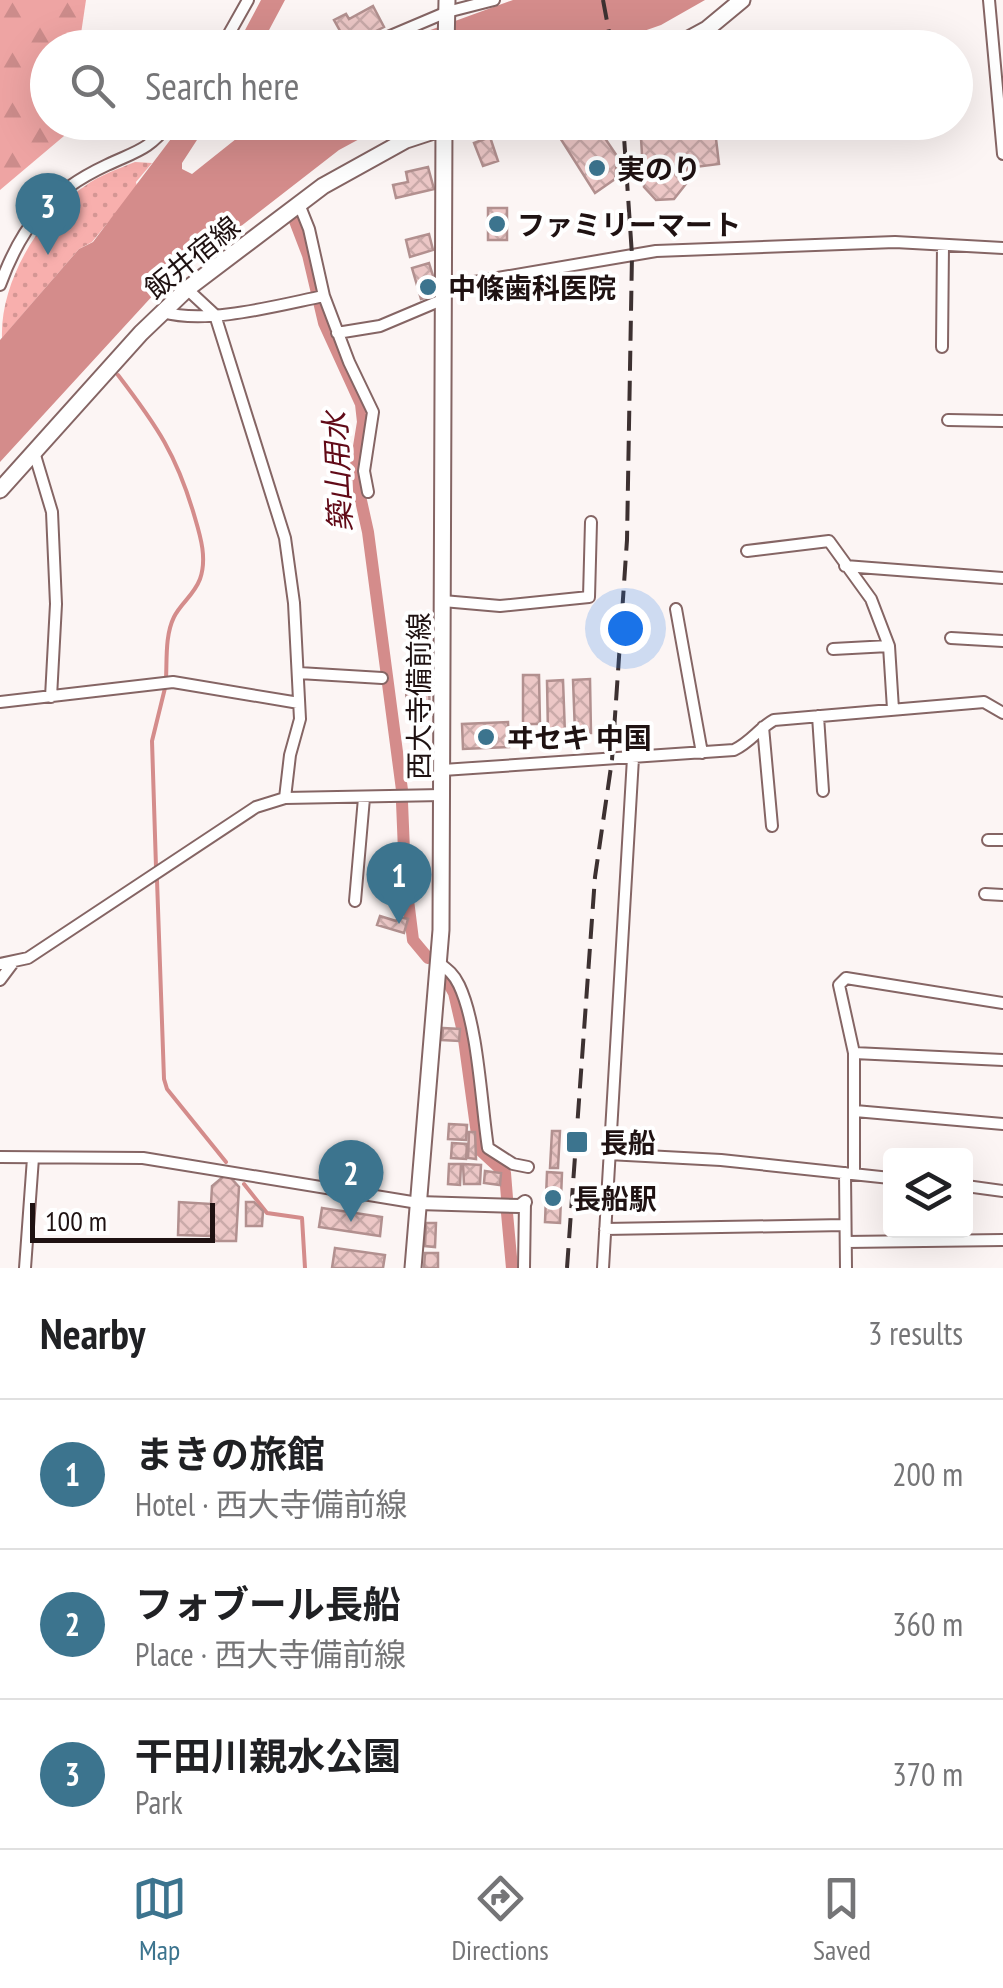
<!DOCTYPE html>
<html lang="en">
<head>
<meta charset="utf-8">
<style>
  body { margin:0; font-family:"PT Sans Narrow","Noto Sans JP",sans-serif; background:#f6f6f6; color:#202124 }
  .controls { position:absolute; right:30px; bottom:30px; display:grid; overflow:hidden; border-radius:10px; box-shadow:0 10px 40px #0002 }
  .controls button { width:90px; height:90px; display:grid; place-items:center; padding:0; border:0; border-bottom:2px solid #e0e0e0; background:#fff; color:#202124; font:50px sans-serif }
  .scale { position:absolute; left:30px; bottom:25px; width:185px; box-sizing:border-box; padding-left:10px; border:5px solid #1f1212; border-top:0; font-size:28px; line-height:35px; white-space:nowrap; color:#1f1212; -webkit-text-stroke:8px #fff; paint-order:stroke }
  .you { position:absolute; left:625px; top:628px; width:35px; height:35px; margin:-25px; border:8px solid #fff; border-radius:50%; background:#1a73e8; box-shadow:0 0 0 15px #1a73e833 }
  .badge { display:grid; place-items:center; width:65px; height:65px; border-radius:50%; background:#3c748e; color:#fff; font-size:32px; font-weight:700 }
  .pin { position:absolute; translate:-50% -82px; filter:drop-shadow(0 2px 5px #0008) }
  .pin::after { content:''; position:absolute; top:52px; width:35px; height:30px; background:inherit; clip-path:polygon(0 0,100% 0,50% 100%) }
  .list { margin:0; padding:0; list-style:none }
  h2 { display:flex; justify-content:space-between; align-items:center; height:130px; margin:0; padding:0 40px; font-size:42px }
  h2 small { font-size:32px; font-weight:400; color:#757577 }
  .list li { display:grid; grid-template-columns:65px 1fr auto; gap:30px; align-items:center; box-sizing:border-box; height:150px; padding:0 40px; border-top:2px solid #e0e0e0 }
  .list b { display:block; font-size:38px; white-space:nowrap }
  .list p { margin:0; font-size:32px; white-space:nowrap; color:#757577 }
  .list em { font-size:32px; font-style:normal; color:#757577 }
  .icon { flex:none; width:55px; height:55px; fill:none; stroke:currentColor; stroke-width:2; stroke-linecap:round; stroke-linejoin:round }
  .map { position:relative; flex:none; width:1003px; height:1268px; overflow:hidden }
  .search { position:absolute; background:#fff; box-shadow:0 10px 40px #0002; left:30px; right:30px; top:30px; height:110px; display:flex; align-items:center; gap:25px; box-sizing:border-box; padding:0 35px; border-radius:55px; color:#757577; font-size:38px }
  .sheet { height:580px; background:#fff }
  nav { display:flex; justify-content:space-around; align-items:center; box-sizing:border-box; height:140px; border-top:2px solid #e0e0e0; background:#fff; font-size:28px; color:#757577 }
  nav a { display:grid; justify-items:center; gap:5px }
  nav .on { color:#3c748e }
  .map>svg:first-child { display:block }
  .forest { fill:url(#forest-firs) }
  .park { fill:url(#park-dots) }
  .water { fill:#d48c8b }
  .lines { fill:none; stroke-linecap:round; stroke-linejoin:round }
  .stream { stroke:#d48c8b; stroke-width:4 }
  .canal { stroke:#d48c8b; stroke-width:12 }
  .building { fill:url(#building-cross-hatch); stroke:#b2908f; stroke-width:2.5 }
  .minor-casing { stroke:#856564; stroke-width:14 }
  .tertiary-casing { stroke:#856564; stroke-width:16 }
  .primary-casing { stroke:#856564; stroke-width:19 }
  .minor { stroke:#fff; stroke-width:10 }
  .tertiary { stroke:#fff; stroke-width:12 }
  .primary { stroke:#fff; stroke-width:15 }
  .rail { stroke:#3d3131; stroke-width:4; stroke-dasharray:20 10; stroke-linecap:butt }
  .poi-dot { fill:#3c748e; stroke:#fff; stroke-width:4 }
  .labels { text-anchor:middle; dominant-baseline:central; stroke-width:8; stroke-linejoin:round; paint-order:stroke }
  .poi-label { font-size:28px; font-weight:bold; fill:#1f1212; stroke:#fff; text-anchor:start }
  .street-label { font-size:28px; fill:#1f1212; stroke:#fff }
  .water-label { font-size:30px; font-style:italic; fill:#610a17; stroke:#fff }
</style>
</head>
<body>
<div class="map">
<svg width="1003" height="1268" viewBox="0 0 1003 1268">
  <defs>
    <pattern id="forest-firs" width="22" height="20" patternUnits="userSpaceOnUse" patternTransform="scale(2.5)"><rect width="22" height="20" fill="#eea4a3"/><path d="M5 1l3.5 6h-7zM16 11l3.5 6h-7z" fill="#cc8c8b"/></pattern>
    <pattern id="park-dots" width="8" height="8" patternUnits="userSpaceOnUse" patternTransform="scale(2.5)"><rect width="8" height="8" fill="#f8afad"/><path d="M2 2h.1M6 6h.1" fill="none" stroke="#d49694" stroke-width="1.8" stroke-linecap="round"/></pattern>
    <pattern id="building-cross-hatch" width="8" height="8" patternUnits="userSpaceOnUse" patternTransform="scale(2.5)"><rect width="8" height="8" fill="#ecc7c6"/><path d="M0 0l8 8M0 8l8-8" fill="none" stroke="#caaaa9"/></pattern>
  </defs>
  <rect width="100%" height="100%" fill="#fcf5f4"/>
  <path class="forest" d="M0,0H86L79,47L48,48V122L66,123L64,136L0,190Z"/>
  <path class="park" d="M135,162L152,163L136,182L137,187L92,242L79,249L2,338C0,281 40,216 85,186C100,175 118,169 135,162Z"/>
  <path class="water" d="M261,0H285L260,47H236Z
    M513,0H705L661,25L598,47L381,48Z
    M183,123H208L182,163V169L192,174L256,123H389L339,150L156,292L0,462V340L79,249L93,242Z"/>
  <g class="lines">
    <path class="stream" d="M118,375C157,426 177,455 195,518C201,538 207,559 200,579C194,595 181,603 174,617C165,635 167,660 166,679
      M156,867L152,741L165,688
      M157,880L164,1079L167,1089L226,1162
      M244,1184L267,1213L302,1218L305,1268"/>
    <path class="canal" d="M295,221L308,255L324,323L361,404L363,422L356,465L358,487L368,532L402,790
      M402,802L405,876L413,940L428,958
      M444,975L454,993L463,1032L479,1149L505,1173L507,1198
      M507,1213L512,1268"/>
  </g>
  <path class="building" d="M373,6L384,27L348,45L334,20L346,14L349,19Z
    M550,122H594L617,156L615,179L595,193Z
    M640,122H714L719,164L687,168L689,180L674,199L656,200L644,187Z
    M490,137L498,161L483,166L474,143Z
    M428,167L434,189L396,198L393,185L408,182L406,172Z
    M488,208H507V240H488Z
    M429,234L433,250L410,257L406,240Z
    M429,263L434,279H439L438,295L421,299L412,268Z
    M523,675H539L540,724H523Z
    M590,679L591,733H575L573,680Z
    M563,680L565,734H548L547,681Z
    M429,687L430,714L407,715L406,688Z
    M508,722L509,747L463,749L462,724Z
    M380,916L396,921L400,917L408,919L404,933L377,925Z
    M443,1028L460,1029L459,1041L442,1040Z
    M449,1124L467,1125L466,1140L448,1139Z
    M552,1131H560L558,1168H550Z
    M469,1132H475L476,1159L468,1158Z
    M452,1143L467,1144L466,1159L451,1158Z
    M449,1164H461L460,1185L448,1184Z
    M463,1164L481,1165L480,1184H464Z
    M485,1171L501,1173L500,1185L484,1183Z
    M547,1172L562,1173L560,1223L545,1222Z
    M224,1176H229L239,1187L236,1241H215L213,1236L178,1235L179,1202L211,1204L212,1186Z
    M246,1202H254L263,1211L262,1226H246Z
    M322,1208L382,1217L380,1236L319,1227Z
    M426,1223H436L435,1247L425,1246Z
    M335,1248L385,1255L383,1268H332Z
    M425,1253H438V1268H424Z"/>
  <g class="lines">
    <defs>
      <path id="minor" d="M989,0L1003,154
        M221,48L248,0
        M362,48L447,12L494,0
        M299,204L309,229L324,296L349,362L373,412L364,471L368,492
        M0,285C22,225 49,192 107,165C139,150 147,151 171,122
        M445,287L656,251L895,242L1003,248
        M187,289L215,315L285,538L294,603L300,719L290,755L285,798
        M163,312C207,325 279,305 324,296
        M337,333L380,326L444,299
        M942,347L943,245
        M948,420L1003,421
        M34,452L52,512L56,604L51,697
        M747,551L829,541L871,599L889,646L893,709
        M845,566L1003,578
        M443,601L500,606L589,597L591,522
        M676,609L702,753
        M951,638L1003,641
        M833,649L889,646
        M299,673L382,678
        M0,702L173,682L299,703
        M818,716L823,791
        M763,727L772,826
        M443,770L734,750C751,742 759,728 774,720L984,702L1003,713
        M988,840H1003
        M985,894L1003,895
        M355,901L364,798
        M438,962C447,969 454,974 459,985C478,1025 481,1102 488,1148L513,1164L528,1167
        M0,964L28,958L256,807L285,798L442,795
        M0,980L12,964
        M854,1053L1003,1060
        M855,1111L1003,1124
        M608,1154L721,1160L890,1178
        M0,1157L143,1158L418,1203
        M845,1173L846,1268
        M854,1174V1053L839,985L846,978L1003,1003
        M966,1186L1003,1191
        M605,1229L845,1225
        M846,1242L1003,1240
        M25,1268L33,1158
        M524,1268L525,1202
        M603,1268L633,758"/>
      <path id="tertiary" d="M418,1203L520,1206L525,1202"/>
      <path id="primary" d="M446,48L447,0
        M672,48L707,29L742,0
        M0,490L141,333L187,289L323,186L406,140L461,122
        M413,1268L441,930L444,122"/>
    </defs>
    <use href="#minor" class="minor-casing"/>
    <use href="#tertiary" class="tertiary-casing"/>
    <use href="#primary" class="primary-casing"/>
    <use href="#minor" class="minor"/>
    <use href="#tertiary" class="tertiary"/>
    <use href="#primary" class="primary"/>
    <path class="rail" d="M603,0L612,48
      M567,1268L595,877L612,760L627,540L632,255L623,122"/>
  </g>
  <g class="poi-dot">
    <circle cx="597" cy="168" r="10"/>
    <circle cx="497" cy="224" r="10"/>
    <circle cx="428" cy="287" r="10"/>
    <circle cx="486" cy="737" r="10"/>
    <rect x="565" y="1130" width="24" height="24" rx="5"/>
    <circle cx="553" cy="1198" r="10"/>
  </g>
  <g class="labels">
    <g class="poi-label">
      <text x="617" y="168">実のり</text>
      <text x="517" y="224">ファミリーマート</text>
      <text x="448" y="287">中條歯科医院</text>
      <text x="506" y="737">ヰセキ 中国</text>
      <text x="600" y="1142">長船</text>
      <text x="573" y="1198">長船駅</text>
    </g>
    <g class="street-label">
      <text transform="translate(192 257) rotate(-39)">飯井宿線</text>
      <text transform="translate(418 696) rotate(-90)">西大寺備前線</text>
    </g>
    <g class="water-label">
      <text transform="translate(337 472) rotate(-93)">築山用水</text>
    </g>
  </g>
</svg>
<div class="controls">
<button><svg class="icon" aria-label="layers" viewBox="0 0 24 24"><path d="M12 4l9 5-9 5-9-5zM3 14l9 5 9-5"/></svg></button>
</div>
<div class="scale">100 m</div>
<div class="you"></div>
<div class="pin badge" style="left:399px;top:924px">1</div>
<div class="pin badge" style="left:351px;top:1222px">2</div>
<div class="pin badge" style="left:48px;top:255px">3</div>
<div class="search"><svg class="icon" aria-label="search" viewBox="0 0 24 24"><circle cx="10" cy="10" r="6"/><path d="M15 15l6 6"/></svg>Search here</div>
</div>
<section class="sheet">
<h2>Nearby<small>3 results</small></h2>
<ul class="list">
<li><span class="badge">1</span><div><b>まきの旅館</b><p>Hotel · 西大寺備前線</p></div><em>200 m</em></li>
<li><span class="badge">2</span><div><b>フォブール長船</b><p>Place · 西大寺備前線</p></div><em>360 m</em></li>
<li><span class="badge">3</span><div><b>干田川親水公園</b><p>Park</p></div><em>370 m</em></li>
</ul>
</section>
<nav>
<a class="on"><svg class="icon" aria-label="map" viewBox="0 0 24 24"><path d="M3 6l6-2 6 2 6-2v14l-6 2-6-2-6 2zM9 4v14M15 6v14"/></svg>Map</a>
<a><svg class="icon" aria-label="directions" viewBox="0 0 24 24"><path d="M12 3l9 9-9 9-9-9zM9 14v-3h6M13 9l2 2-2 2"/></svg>Directions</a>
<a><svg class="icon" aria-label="saved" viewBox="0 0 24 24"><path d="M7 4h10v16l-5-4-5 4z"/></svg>Saved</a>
</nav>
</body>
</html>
